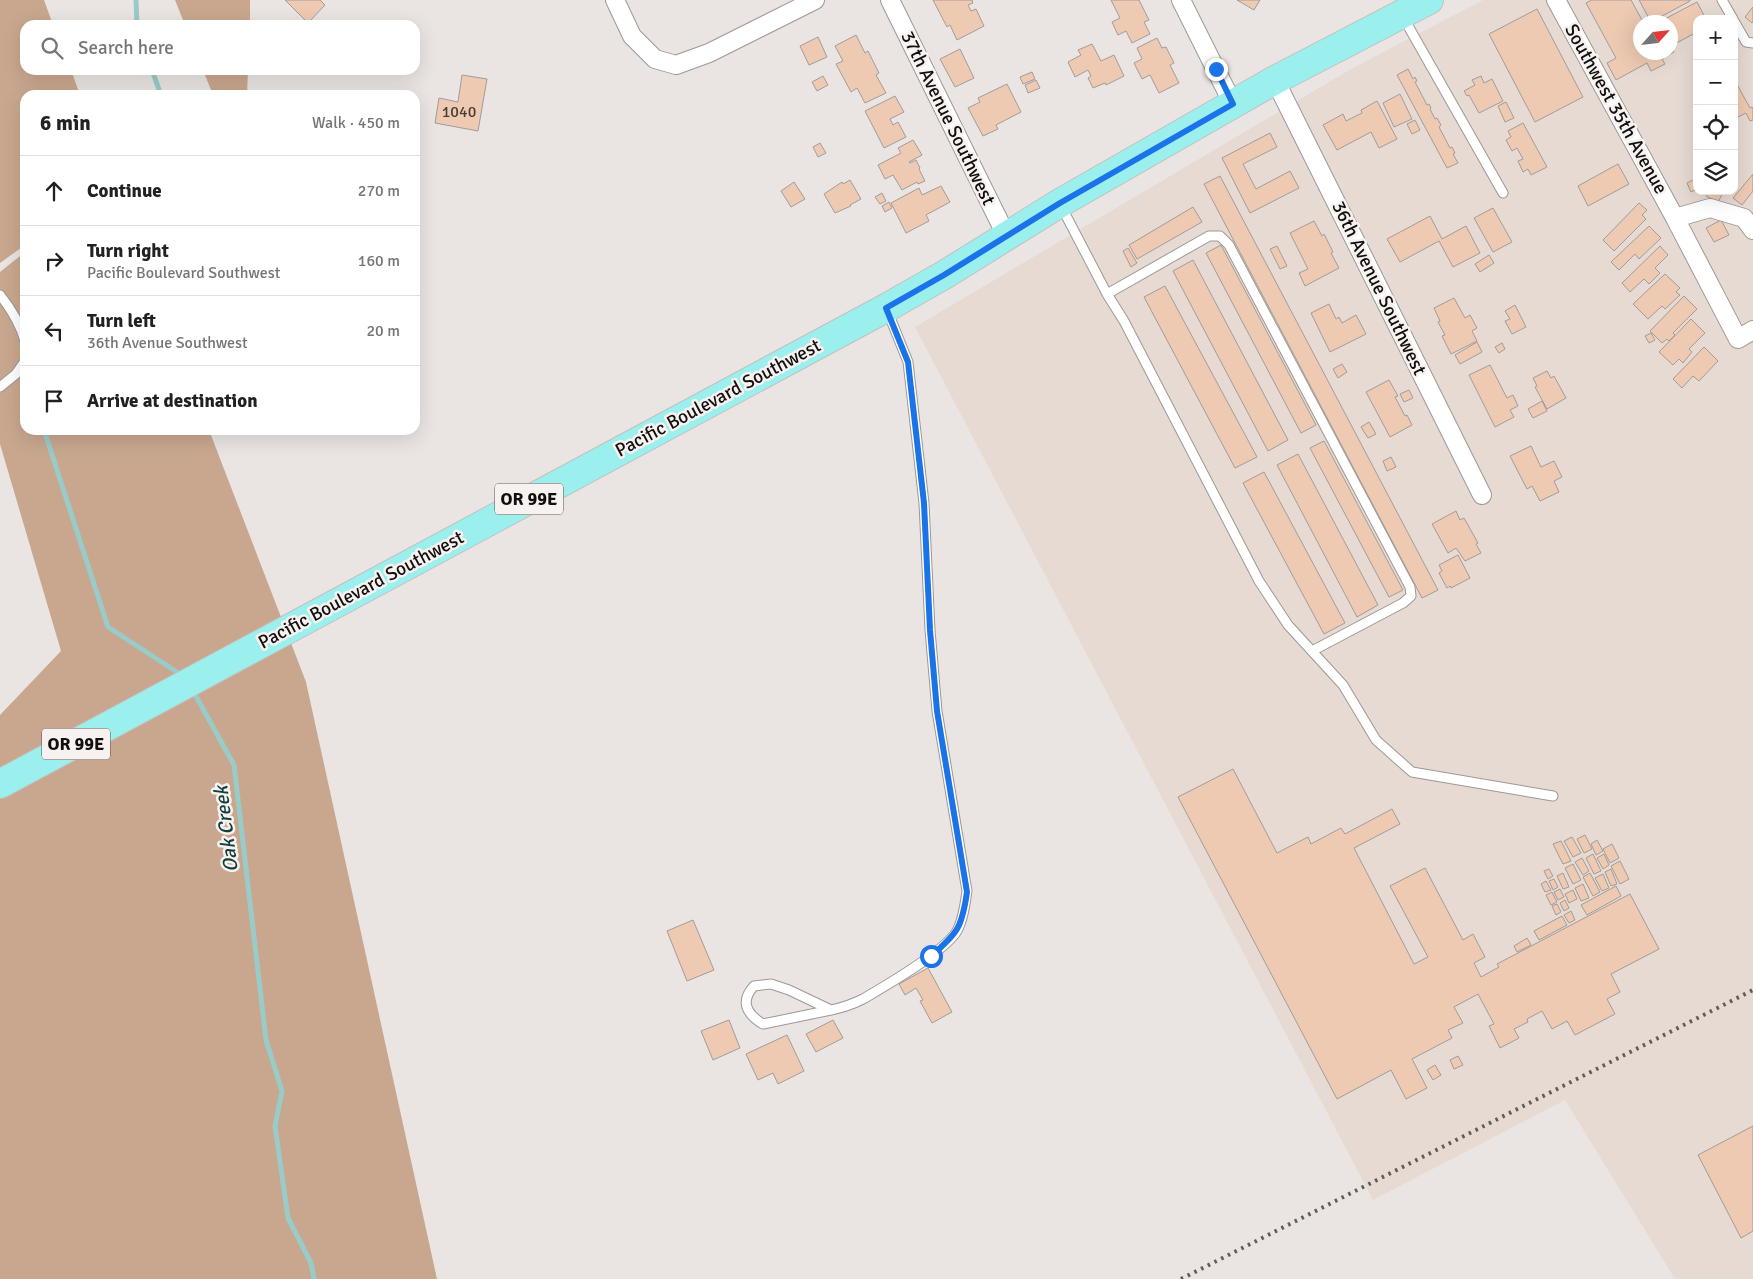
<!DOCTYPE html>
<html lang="en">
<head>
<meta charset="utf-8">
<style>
  body { margin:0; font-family:Signika,sans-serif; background:#f6f6f6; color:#202124 }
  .controls { position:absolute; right:15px; top:15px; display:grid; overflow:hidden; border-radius:10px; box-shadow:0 5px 20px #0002 }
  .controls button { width:45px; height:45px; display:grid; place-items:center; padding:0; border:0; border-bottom:1px solid #e0e0e0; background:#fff; color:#202124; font:25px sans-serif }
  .compass { position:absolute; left:1633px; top:15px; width:45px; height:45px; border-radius:50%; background:#fff; box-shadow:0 5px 20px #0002; rotate:63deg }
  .stop { position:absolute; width:15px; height:15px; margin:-11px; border:4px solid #1a73e8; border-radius:50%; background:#fff }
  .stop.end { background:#1a73e8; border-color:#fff; box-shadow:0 1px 5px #0008 }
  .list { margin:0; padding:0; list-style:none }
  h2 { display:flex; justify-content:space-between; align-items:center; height:65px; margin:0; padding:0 20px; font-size:21px }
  h2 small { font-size:16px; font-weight:400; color:#757577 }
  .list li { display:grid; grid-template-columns:32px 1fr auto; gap:15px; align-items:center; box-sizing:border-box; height:70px; padding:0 20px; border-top:1px solid #e0e0e0 }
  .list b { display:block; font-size:19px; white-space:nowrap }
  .list p { margin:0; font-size:16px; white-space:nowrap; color:#757577 }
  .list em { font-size:16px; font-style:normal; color:#757577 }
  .icon { flex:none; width:28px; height:28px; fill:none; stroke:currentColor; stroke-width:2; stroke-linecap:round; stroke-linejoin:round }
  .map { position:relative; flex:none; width:1753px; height:1279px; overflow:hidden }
  .search { position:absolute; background:#fff; box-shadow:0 5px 20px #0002; left:20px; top:20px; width:400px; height:55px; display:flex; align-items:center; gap:12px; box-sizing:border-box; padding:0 18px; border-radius:15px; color:#757577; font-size:19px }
  .panel { position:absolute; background:#fff; box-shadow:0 5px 20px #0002; left:20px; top:90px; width:400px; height:345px; border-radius:15px }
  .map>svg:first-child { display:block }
  .built { fill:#e6dad2; fill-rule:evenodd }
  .forest { fill:#c9a78f }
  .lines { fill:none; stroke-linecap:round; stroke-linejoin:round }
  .stream { stroke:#99cbc8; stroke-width:5 }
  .building { fill:#eecab2; stroke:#a19c99 }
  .service-casing { stroke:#9d9895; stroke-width:11 }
  .minor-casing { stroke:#9d9895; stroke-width:20 }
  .primary-casing { stroke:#c1c1c1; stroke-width:30 }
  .service { stroke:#fff; stroke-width:9 }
  .minor { stroke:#fff; stroke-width:18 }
  .primary { stroke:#9befec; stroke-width:28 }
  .rail { stroke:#5f5c5a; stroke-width:4; stroke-dasharray:2.5 5; stroke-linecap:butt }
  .route { stroke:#1a73e8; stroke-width:6 }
  .labels { text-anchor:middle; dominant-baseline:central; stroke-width:5; stroke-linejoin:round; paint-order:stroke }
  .number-label { font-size:16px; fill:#493e38 }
  .shield { fill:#f7f2ef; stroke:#575452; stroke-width:1 }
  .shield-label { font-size:18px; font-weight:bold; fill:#12100f }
  .street-label { font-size:19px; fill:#12100f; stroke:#f7f2ef }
  .water-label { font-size:20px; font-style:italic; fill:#0f3e3d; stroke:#f7f2ef }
</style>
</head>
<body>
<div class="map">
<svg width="1753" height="1279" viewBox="0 0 1753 1279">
  <rect width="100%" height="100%" fill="#eae5e2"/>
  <path class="built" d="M1483,0H1753V1279H1675L1565,1100L1373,1200L915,327L1351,69ZM1697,19H1734V191H1697ZM1640,22H1670V52H1640Z"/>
  <path class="forest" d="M0,0H44L53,25H25V70H71L80,95H25V245L0,263Z
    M175,0H250V25H185Z
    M203,70H248L247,95H213Z
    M25,252V430H209L306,682L437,1279H0V715L61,651L0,444V272Z"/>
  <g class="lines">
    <path class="stream" d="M136,0L137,25
      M152,70L161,95
      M44,430L108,627L183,676
      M192,689L234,765L266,1040L282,1091L275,1126L288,1218L311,1263L314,1279"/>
  </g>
  <path class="building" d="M285,0H320L325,5L308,23Z
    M933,0H972L973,3L968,5L971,11L976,9L984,26L957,40L950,25L947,27Z
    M1111,0H1139L1149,20L1144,22L1150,34L1132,43L1126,31L1118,35L1112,22L1120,18Z
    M1237,0H1260L1254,10Z
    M1592,0H1631L1643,22H1640V52H1670V22H1659L1697,2L1706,19H1697V32L1671,46L1674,52L1662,59L1665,64L1651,71L1647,63L1616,80L1607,63L1616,58L1586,3Z
    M1639,0H1690V1L1651,22Z
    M1753,7V21L1752,23L1745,17Z
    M1537,9L1583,97L1535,122L1489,34Z
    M856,35L865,53L868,51L879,73L876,75L886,93L865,103L857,88L851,92L836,64L843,61L835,46Z
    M818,37L827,57L809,65L800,46Z
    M1157,38L1162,48L1166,47L1174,63L1170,65L1179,83L1159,93L1150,75L1142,79L1134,63L1142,59L1137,48Z
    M1092,44L1101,61L1114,55L1124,76L1106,85L1105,83L1093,88L1088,78L1091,76L1088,70L1075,77L1068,62L1081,55L1078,50Z
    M960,49L974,78L955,87L940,59Z
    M1408,69L1413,79L1415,77L1417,81L1415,82L1427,105L1429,104L1431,108L1430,109L1435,119L1437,118L1441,125L1439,127L1450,148L1452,147L1455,153L1453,154L1458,163L1447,168L1397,75Z
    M1032,72L1035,79L1023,84L1020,77Z
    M462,75L487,79L478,131L435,123L439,98L458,102Z
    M823,76L828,85L817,91L812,82Z
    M1481,76L1484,83L1492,79L1503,101L1479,113L1469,95L1467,96L1464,91L1475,85L1472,80Z
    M1734,79L1750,108L1752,107L1753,109V120L1750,121L1746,113L1734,119Z
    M1036,80L1040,88L1028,93L1025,85Z
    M1007,84L1021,112L996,125L998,129L983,136L968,108L980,102L978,98Z
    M1400,94L1412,119L1394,127L1383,103Z
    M895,96L904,112L890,119L893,125L898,122L906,137L884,148L865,111Z
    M1377,101L1397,139L1379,148L1371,132L1337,150L1323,125L1343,114L1346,121L1362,113L1361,110Z
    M1506,102L1514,118L1505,122L1498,106Z
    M1415,120L1420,130L1412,134L1407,124Z
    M1523,123L1547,167L1531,175L1528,169L1523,172L1518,161L1523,159L1517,148L1512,151L1506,140L1511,137L1508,131Z
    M1270,133L1277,147L1243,164L1256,189L1290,171L1299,188L1250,213L1222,158Z
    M913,140L922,155L909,162L910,163L916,160L920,168L919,169L925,181L918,184L917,182L902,190L893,175L885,179L878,165L901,153L898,148Z
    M820,143L826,153L818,157L813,147Z
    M1618,164L1629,184L1588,206L1578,186Z
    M1753,174V191L1742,205L1733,198Z
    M1220,176L1438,590L1422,598L1204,184Z
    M1697,178V189L1691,192L1687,183Z
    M850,180L861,199L850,205L851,206L835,213L824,194L842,182L843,184Z
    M794,182L805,199L791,207L781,191Z
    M941,186L950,202L926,215L929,221L906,233L891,203L919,188L922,195Z
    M1709,191H1724L1718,202L1706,196Z
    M882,193L886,201L880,204L875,197Z
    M889,202L892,208L885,212L882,206Z
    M1639,203L1647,210L1642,215L1646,219L1614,251L1603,240Z
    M1193,207L1202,222L1137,259L1129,245Z
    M1493,208L1512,242L1493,252L1474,218Z
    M1430,216L1442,239L1466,226L1480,253L1453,267L1439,241L1400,262L1387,239Z
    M1721,220L1729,235L1714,242L1706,228Z
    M1314,221L1322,236L1324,234L1333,252L1331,253L1339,268L1305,286L1299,273L1308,269L1290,233Z
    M1649,226L1661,238L1639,259L1635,254L1619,270L1611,262Z
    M1221,245L1316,425L1301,433L1206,253Z
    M1277,246L1287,266L1280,269L1270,249Z
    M1660,246L1668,255L1655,268L1660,273L1649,284L1644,279L1630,292L1622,283Z
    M1128,248L1137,263L1131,267L1123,251Z
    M1489,255L1494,263L1480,272L1475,264Z
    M1193,260L1288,440L1268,451L1173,271Z
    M1665,274L1680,288L1676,292L1680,295L1665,309L1662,306L1648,319L1633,304Z
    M1165,286L1257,457L1235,468L1144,297Z
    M1684,296L1697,309L1673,333L1675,335L1669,341L1667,339L1662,343L1650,331Z
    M1454,298L1465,318L1470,315L1477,328L1472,331L1477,341L1451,354L1442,336L1445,335L1438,322L1440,321L1434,308Z
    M1329,304L1336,319L1339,317L1342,323L1356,315L1366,334L1330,352L1311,313Z
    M1515,305L1526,327L1512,334L1505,321L1510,319L1505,311Z
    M1691,319L1705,333L1689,349L1692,352L1683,363L1679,359L1673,365L1659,352Z
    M1651,333L1655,340L1649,343L1645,336Z
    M1477,342L1482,352L1460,364L1455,355Z
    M1502,343L1505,349L1499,353L1495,347Z
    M1704,347L1718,361L1699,381L1693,376L1682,388L1673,379Z
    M1342,364L1347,372L1338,378L1333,369Z
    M1490,365L1507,398L1513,395L1518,406L1510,410L1514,417L1495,427L1469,375Z
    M1547,371L1551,378L1554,376L1566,398L1547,409L1535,387L1537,386L1533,378Z
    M1389,380L1398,396L1395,397L1405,416L1407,415L1412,425L1390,437L1366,392Z
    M1409,390L1413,398L1404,402L1400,394Z
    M1542,401L1547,411L1533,418L1528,409Z
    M1369,422L1376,434L1368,438L1361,427Z
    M1324,441L1403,590L1389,597L1310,448Z
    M1531,446L1541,467L1554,461L1562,477L1554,481L1559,492L1540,501L1532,486L1527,489L1510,456Z
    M1298,454L1378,605L1357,617L1277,465Z
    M1391,457L1396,467L1387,471L1383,461Z
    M1264,472L1345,623L1324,634L1243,483Z
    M1456,511L1460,520L1464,518L1478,543L1476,544L1481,553L1465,561L1456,548L1448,553L1432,524Z
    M1458,555L1470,578L1451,588L1450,586L1447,588L1439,573L1442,571L1439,565Z
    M1233,769L1277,853L1308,837L1311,844L1341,828L1345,834L1392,809L1400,824L1354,848L1414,964L1428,957L1390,886L1425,868L1463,940L1473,934L1485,957L1474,963L1481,977L1499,967L1497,964L1630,894L1659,949L1611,974L1620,992L1607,999L1615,1014L1575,1035L1567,1021L1552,1029L1542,1011L1527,1019L1528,1022L1514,1029L1519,1038L1500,1048L1489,1026L1494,1024L1478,994L1454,1007L1463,1023L1448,1030L1452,1038L1412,1059L1427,1088L1406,1099L1391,1070L1337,1099L1178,797Z
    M1585,835L1592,849L1584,853L1577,839Z
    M1572,837L1581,853L1573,857L1564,841Z
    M1597,840L1603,851L1596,855L1591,844Z
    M1561,841L1571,861L1563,864L1553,844Z
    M1612,844L1619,858L1610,863L1603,849Z
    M1593,854L1601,871L1594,874L1586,858Z
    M1604,854L1609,865L1603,869L1597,858Z
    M1582,858L1589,871L1583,875L1575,862Z
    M1620,861L1629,879L1620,884L1611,866Z
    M1573,864L1581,880L1573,884L1565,868Z
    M1549,869L1553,876L1548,879L1544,871Z
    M1611,869L1617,884L1611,886L1605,872Z
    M1563,873L1569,887L1563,889L1557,876Z
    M1590,873L1600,892L1593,896L1583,877Z
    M1603,874L1609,888L1602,891L1595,878Z
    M1554,879L1558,887L1553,890L1549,881Z
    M1546,881L1551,890L1545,892L1541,884Z
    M1583,884L1589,898L1581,901L1575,888Z
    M1616,886L1621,896L1587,915L1581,905Z
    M1560,889L1564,897L1558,900L1554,892Z
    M1573,890L1577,899L1569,903L1565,894Z
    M1552,892L1557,902L1551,905L1546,895Z
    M1565,900L1569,908L1564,911L1560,903Z
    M1557,904L1561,912L1556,915L1552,906Z
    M1571,911L1575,920L1569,923L1564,915Z
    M1562,916L1567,925L1539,940L1534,931Z
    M693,920L714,970L687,981L667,931Z
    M1527,938L1531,945L1517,952L1514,946Z
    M928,968L952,1012L932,1023L920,1001L923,1000L916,988L905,995L899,984Z
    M729,1020L740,1048L713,1060L701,1031Z
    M833,1020L843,1038L816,1052L806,1034Z
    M787,1035L804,1071L778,1084L773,1073L758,1080L746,1054Z
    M1458,1056L1463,1065L1454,1069L1450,1060Z
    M1435,1065L1441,1075L1433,1080L1427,1070Z
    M1753,1126V1231L1741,1238L1698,1155Z"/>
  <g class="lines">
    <defs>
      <path id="service" d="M1722,0L1733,19
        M1403,17L1503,193
        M1734,21L1746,42L1753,43
        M1061,206L1107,294L1124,321L1259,581L1288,625L1343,685L1376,740L1412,772L1553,796
        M1107,294L1209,236H1220L1229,245L1410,587L1411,596L1403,603L1312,651
        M0,295C12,310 20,323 25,341
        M0,387L16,374L25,361
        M831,1010L789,990L771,984L754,986C740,1001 746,1014 763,1024L831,1010C841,1008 853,1004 863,999C885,986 948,950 958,929C964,917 965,904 967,891L937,711L930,630L924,503L908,362L887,310"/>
      <path id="minor" d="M615,0L632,36L655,59L676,65L709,53L815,0
        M890,0L1007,237
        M1181,0L1233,104
        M1556,0L1675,218
        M1275,80L1482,495
        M1753,230L1744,218L1710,208L1675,218L1738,339L1753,330"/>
      <path id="primary" d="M0,784L886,308L944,275L1060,203L1233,104L1275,80L1429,0"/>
    </defs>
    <use href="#service" class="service-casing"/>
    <use href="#minor" class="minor-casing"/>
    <use href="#primary" class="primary-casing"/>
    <use href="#service" class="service"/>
    <use href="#minor" class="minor"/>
    <use href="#primary" class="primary"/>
    <path class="rail" d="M1181,1279L1753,990"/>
  </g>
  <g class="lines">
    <path class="route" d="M931,956C958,933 962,927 967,892L937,711L930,630L924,503L908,362L886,308L944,275L1060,203L1233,104L1216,69"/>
  </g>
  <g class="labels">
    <g class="number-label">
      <text x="459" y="112">1040</text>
    </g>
    <g class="shield">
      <rect x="495" y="483.5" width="68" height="31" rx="4"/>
      <rect x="42" y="728.5" width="68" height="31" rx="4"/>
    </g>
    <g class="shield-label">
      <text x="529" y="499">OR 99E</text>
      <text x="76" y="744">OR 99E</text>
    </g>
    <g class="street-label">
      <text transform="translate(1616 109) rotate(61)">Southwest 35th Avenue</text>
      <text transform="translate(948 118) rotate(64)">37th Avenue Southwest</text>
      <text transform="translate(1379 288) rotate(64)">36th Avenue Southwest</text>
      <text transform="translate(718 398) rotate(-28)">Pacific Boulevard Southwest</text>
      <text transform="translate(361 590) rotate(-28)">Pacific Boulevard Southwest</text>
    </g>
    <g class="water-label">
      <text transform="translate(226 829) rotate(-97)">Oak Creek</text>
    </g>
  </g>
</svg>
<div class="controls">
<button>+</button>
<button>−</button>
<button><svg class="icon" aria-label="locate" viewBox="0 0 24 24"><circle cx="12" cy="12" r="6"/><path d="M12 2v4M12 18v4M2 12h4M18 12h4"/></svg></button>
<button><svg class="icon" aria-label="layers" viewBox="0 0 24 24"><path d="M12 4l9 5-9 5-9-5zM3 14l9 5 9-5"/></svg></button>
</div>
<svg class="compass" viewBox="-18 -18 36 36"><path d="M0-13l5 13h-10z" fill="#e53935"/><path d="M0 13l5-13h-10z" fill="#757577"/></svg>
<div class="stop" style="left:931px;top:956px"></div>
<div class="stop end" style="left:1216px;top:69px"></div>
<div class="search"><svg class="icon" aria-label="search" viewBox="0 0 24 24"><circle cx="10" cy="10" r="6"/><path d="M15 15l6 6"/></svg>Search here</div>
<section class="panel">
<h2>6 min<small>Walk · 450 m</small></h2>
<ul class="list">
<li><svg class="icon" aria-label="ahead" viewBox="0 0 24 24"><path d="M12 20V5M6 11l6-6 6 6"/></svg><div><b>Continue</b></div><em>270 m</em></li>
<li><svg class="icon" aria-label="right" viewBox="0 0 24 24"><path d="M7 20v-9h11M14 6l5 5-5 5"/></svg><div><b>Turn right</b><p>Pacific Boulevard Southwest</p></div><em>160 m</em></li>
<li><svg class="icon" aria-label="left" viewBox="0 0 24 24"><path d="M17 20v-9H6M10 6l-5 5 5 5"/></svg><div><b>Turn left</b><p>36th Avenue Southwest</p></div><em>20 m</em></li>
<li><svg class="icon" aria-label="arrive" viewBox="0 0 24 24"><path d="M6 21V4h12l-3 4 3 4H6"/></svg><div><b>Arrive at destination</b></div></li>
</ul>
</section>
</div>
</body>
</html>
